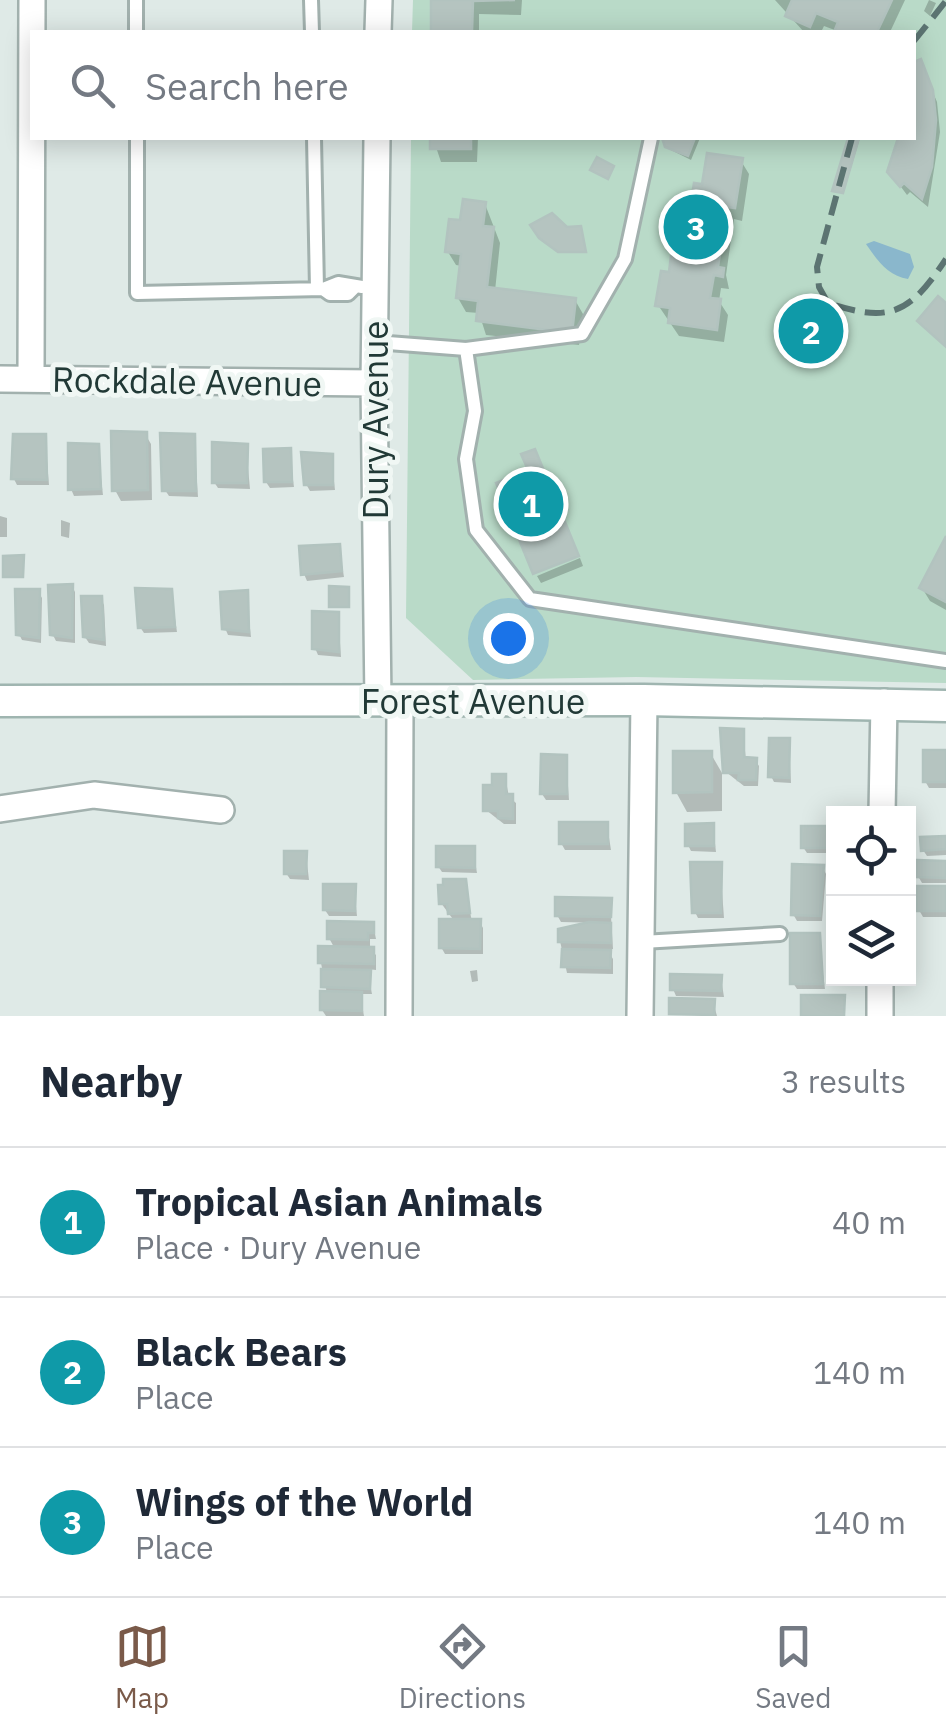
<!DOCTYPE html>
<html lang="en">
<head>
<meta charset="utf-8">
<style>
  body { margin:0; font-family:"IBM Plex Sans",sans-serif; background:#f2f2f3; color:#1f2937 }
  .controls { position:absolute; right:30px; bottom:30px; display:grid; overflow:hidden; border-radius:0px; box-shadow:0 5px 25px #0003 }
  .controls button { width:90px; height:90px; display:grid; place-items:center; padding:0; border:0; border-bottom:2px solid #e0e1e3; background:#fff; color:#1f2937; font:50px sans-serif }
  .you { position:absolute; left:508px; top:638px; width:35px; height:35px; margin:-25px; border:8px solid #fff; border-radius:50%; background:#1a73e8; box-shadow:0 0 0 15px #1a73e833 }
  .badge { display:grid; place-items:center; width:65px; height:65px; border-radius:50%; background:#7a5a49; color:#fff; font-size:32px; font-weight:700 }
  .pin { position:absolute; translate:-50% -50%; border:5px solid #fff; box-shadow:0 2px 10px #0006 }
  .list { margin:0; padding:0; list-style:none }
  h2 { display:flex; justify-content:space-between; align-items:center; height:130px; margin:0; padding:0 40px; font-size:42px }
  h2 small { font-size:32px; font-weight:400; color:#747a83 }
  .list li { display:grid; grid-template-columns:65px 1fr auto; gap:30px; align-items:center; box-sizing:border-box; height:150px; padding:0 40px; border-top:2px solid #e0e1e3 }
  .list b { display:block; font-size:38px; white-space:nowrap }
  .list p { margin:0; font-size:32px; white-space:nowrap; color:#747a83 }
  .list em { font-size:32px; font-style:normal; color:#747a83 }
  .icon { flex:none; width:55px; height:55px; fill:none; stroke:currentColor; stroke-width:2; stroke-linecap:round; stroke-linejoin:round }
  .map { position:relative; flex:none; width:946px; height:1016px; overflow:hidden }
  .search { position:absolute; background:#fff; box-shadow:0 5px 25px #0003; left:30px; right:30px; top:30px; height:110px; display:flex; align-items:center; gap:25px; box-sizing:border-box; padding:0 35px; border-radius:0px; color:#747a83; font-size:38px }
  .sheet { height:580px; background:#fff }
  nav { display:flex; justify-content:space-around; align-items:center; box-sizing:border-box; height:140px; border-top:2px solid #e0e1e3; background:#fff; font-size:28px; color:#747a83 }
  nav a { display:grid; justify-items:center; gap:5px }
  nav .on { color:#7a5a49 }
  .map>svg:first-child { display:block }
  .green { fill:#b9dac8 }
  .water { fill:#8ab7cc }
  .shadow { fill:#0003 }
  .building { fill:#b5c4c0; stroke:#b2c3bf; stroke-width:2.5 }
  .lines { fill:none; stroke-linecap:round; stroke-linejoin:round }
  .lane-casing { stroke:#a2b1ae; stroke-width:18 }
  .street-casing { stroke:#a2b1ae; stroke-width:30 }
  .secondary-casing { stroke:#9fb5b0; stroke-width:35 }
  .lane { stroke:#fff; stroke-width:12 }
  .street { stroke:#fff; stroke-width:25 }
  .secondary { stroke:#fff; stroke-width:30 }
  .rail { stroke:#5c7472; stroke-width:6; stroke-dasharray:20 10; stroke-linecap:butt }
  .labels { text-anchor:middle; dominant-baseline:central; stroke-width:10; stroke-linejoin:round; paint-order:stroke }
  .street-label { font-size:35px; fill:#213936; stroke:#f0f7f4 }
</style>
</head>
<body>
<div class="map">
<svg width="946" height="1016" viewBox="0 0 946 1016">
  <rect width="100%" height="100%" fill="#dfeae7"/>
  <path class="green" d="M413,0H946V683L636,677L473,680L406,618L411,138H914V32H412Z"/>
  <path class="water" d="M874,241L910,254L914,267L908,279C888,276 877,260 866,244Z"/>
  <path class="shadow" d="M439,0H522L521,15L479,14V32H433L434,2Z
    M775,0H905L890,32H840L824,26L821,32H804Z
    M929,0L936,3L930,16L924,11Z
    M920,62L937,102L940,132L928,207L910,192L907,195L890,172L900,138H914V68Z
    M433,138H478L477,162H441Z
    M665,138H700L691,160L667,148Z
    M850,138H860L843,194L835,190Z
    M741,161L749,174L742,221L734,219L726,275L729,289L721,288L719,301L728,315L724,342L679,336L658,305L671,274L674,256L668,246L705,187Z
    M485,204L500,243L495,291L575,300L583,314L579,345L486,335L479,313L466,312L458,298L462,266L456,265L448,252L462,222Z
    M145,434L151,444L152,500L121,501L115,490Z
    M45,437L49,485H17L14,479Z
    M194,437L198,497L169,496L165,490Z
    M97,446L103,495L74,496L71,489Z
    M246,446L250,489L218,488L214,482Z
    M289,451L294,487L270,488L266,482Z
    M331,456L335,490L310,491L306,484Z
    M0,516L7,518V537H0Z
    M61,520L70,523L69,538L61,536Z
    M946,542V610L930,601L922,588Z
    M339,547L344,577L307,581L304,574Z
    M580,558L583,566L541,583L537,576Z
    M72,586L75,592V643L56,641L53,635Z
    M38,591L42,598L41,643L22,640L19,634Z
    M171,591L177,632L144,633L140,627Z
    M246,593L251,637L228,635L225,628Z
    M101,599L104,605L106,646L89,643L85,637Z
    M338,614L341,657L318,655L315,648Z
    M743,732L746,760H755L759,766L758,786H744L726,772Z
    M789,741L791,783L774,782L771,776Z
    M946,753V788H929L925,781Z
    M711,754L722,773V811L687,812L676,792Z
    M566,757L569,800H546L542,794Z
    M505,776L509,797L516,803V824H504L486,810L495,787Z
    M607,825L611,850H565L561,843Z
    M713,826L716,852L691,851L688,845Z
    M834,829V853H807L803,847Z
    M946,838V855L927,856L923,850Z
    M473,849L477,873L442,872L438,866Z
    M306,854L309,880L290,879L286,873Z
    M720,864L724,918H698L695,912Z
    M946,864V883H922L918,876Z
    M823,868L826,874L822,921H797L793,914Z
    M464,881L472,922H480L483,928V954H445L441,947L455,922L441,903Z
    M354,887L357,916H329L325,910Z
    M946,888V917H923L919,910Z
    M610,900L613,949H607L613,959V974L567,973L560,941L603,923L561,922L557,915Z
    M373,924L376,939H370V949L376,955V970L367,969L372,994H360L364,1016H321H326L322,1010L327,994L321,963L335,949L329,938Z
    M818,936L825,989H797L793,983Z
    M477,970L478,981L472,982L470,971Z
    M721,978L724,997L676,996L673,989Z
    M713,1002L717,1016L671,1014Z"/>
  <path class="building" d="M431,0H515L473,1L472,32H431Z
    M792,0H892L877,32H834L838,22L816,13L810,27L785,16Z
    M921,59L933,90L936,120L932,167L922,199L904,183L900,187L887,172L898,138H914V62Z
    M430,138H471V149H430Z
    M662,138H695L688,156L665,147Z
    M848,138H859L843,193L832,191Z
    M707,153L743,158L735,208L727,207L718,267L724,268L723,277L714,275L710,298L721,299L717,330L668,323L670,308L655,306L661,271L669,272L672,248L666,247L672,205L690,208L694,183L702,184Z
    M597,157L614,166L608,179L590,170Z
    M463,199L486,202L483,226L494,227L487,287L576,298L572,333L476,321L478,301L456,298L461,254L445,252L449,219L460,220Z
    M552,213L567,227L581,226L586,252H558L539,238L530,225Z
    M938,296L946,303L945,346L917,321Z
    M111,431L147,432L148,490L112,491Z
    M160,433L195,434L196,491H162Z
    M13,434H46L47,480L11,479Z
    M212,442L248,444L247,483H212Z
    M68,443L99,444L101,489L68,490Z
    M291,448L292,482H264L263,449Z
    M535,449L579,556L533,574L496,483L528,470L521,454Z
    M301,452L333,454V485H304Z
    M946,536V602L919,588Z
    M340,544L342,571L301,575L299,546Z
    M24,555L23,577H3V556Z
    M73,584L72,638L50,635L48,585Z
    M329,586L349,587V607H329Z
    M135,588L172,589L175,627L138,628Z
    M15,589H40L39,638L16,635Z
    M248,590L249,632L222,629L220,592Z
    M81,596H102L104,640L83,637Z
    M312,611L339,612V652L312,649Z
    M720,728L744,729V757L757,758L756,780H738L739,773H723Z
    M769,738H790L789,778L768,777Z
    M923,750H946V782H923Z
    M673,751H712V792L673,793Z
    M541,754L567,755V794H540Z
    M492,774H506V794H513V819L498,818V811H483V785H492Z
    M559,822H608V844H559Z
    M714,823V846H685V824Z
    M801,826H834V848H801Z
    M946,836V849L921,851L920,837Z
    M436,846H475V868L436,867Z
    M284,851H307L306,874H284Z
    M917,860L946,861V878L916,877Z
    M690,862H722L721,913H692Z
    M792,864L824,865L820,916L791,915Z
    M443,879H466L470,913L448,914L447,904H439L438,885H443Z
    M323,884H356L355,911L323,910Z
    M916,886H946V911H917Z
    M555,897L612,898L611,917L555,916Z
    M439,919H481L480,949L439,948Z
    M327,921L374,922V933H368V940L327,939Z
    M589,922L611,923V943L558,942V929Z
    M790,933H820L823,984H790Z
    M318,946L374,947V964L318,963Z
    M562,949L611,950L610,968L561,967Z
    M321,969L371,970L370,989L321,987Z
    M670,974L722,975L721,991L670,990Z
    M320,991L362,992V1011L320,1010Z
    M801,995H845L844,1016H801Z
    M669,998L715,999L714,1015L669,1014Z"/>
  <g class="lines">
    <defs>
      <path id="lane" d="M136,0V32
        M311,0L312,32
        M137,138V293L323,289L330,294H348L354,288
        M314,138L317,289
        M323,289L338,283L362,287
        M375,342L466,349L582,334L625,259L651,138
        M466,349L475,411L466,459L476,530L530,599L946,661
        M642,942L780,934"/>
      <path id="street" d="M378,32L379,0
        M377,138L374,383L378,702
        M0,379L374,383
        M31,379L32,0
        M0,809L94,795L221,810
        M882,814L884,702
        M399,1016L400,702
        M640,1016L644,700
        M880,1016V978"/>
      <path id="secondary" d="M0,701L644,700L946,706"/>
    </defs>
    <use href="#lane" class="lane-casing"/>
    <use href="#street" class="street-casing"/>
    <use href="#secondary" class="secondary-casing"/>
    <use href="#lane" class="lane"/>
    <use href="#street" class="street"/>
    <use href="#secondary" class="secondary"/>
    <path class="rail" d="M914,41L946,1
      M852,138L817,267L819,287L828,303C891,324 910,313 946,259"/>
  </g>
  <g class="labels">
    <g class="street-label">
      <text transform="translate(187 381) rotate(1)">Rockdale Avenue</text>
      <text transform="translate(375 420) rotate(-90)">Dury Avenue</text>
      <text x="473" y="701">Forest Avenue</text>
    </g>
  </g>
</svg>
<div class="controls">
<button><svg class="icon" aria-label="locate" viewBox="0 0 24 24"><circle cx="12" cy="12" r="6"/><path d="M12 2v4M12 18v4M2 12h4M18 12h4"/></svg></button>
<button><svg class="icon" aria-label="layers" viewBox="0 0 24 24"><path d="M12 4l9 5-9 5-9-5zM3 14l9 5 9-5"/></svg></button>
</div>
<div class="you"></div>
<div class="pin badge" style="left:531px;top:504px;background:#0f9aa8">1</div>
<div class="pin badge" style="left:811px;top:331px;background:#0f9aa8">2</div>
<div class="pin badge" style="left:696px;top:227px;background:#0f9aa8">3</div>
<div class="search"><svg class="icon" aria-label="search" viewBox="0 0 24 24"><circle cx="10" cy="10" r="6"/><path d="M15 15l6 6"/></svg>Search here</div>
</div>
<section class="sheet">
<h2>Nearby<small>3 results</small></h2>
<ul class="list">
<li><span class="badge" style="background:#0f9aa8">1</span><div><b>Tropical Asian Animals</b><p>Place · Dury Avenue</p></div><em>40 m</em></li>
<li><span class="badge" style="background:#0f9aa8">2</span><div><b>Black Bears</b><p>Place</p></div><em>140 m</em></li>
<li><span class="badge" style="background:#0f9aa8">3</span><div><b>Wings of the World</b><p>Place</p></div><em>140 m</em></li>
</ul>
</section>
<nav>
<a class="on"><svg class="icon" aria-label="map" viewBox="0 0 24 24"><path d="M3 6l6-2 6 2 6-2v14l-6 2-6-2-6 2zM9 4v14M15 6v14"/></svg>Map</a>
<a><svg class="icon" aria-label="directions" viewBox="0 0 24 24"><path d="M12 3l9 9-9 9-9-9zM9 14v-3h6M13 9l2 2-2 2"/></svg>Directions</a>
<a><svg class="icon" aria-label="saved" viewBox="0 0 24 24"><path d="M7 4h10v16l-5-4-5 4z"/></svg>Saved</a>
</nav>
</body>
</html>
